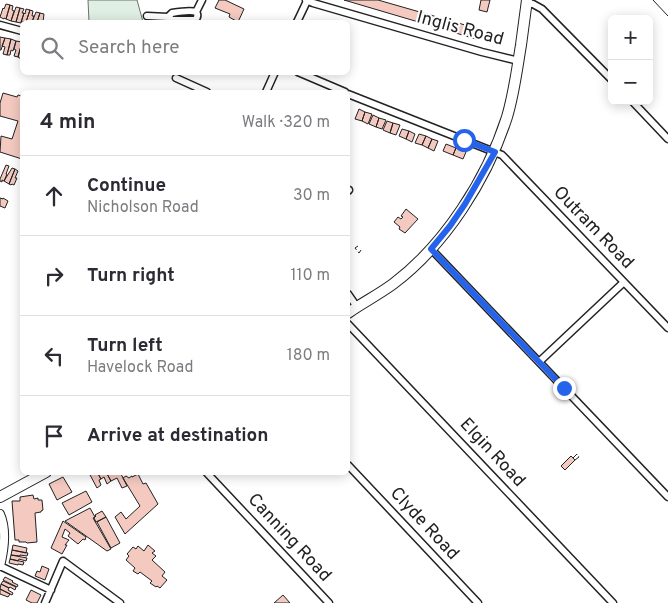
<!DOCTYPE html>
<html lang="en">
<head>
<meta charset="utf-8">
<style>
  body { margin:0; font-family:Overpass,sans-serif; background:#f7f7f7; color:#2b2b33 }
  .controls { position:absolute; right:15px; top:15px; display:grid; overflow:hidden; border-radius:8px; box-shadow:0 2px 12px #0003 }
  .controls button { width:45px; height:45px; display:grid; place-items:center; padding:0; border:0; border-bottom:1px solid #e1e1e2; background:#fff; color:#2b2b33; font:25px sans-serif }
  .stop { position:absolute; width:15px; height:15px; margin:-11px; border:4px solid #2563eb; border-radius:50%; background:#fff }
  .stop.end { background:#2563eb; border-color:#fff; box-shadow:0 1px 5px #0008 }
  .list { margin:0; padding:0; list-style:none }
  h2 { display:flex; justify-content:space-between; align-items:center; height:65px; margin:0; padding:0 20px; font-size:21px }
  h2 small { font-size:16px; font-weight:400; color:#7c7c81 }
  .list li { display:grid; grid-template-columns:32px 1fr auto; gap:15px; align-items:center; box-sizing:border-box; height:80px; padding:0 20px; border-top:1px solid #e1e1e2 }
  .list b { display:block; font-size:19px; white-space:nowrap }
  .list p { margin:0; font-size:16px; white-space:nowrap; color:#7c7c81 }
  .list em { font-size:16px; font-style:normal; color:#7c7c81 }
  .icon { flex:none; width:28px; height:28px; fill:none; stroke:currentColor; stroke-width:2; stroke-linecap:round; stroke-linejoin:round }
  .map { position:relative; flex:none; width:668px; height:603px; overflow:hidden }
  .search { position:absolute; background:#fff; box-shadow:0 2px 12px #0003; left:20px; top:20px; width:330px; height:55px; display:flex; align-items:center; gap:12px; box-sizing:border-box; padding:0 18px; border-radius:8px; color:#7c7c81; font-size:19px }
  .panel { position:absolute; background:#fff; box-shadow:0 2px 12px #0003; left:20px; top:90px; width:330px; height:385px; border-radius:8px }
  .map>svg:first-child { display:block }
  .green { fill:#e0efe3; stroke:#6f6f6f }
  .building { fill:#f3c9c0; stroke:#222 }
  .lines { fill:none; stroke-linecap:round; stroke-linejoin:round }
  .minor-casing { stroke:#222; stroke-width:9 }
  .tertiary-casing { stroke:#222; stroke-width:10 }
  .primary-casing { stroke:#222; stroke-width:12 }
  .minor { stroke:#fff; stroke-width:6 }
  .tertiary { stroke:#fff; stroke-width:8 }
  .primary { stroke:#fff; stroke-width:10 }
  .tram { stroke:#222; stroke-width:1 }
  .fence { stroke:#222; stroke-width:1; stroke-dasharray:6 2.5; stroke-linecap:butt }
  .route { stroke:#2563eb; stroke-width:6 }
  .labels { text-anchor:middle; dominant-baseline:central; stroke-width:4; stroke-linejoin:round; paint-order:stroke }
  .street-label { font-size:18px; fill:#222; stroke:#fff }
</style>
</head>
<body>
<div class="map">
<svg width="668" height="603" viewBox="0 0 668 603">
  <rect width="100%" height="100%" fill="#fff"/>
  <path class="green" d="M88,0H137L143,22H89Z"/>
  <path class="building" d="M219,0H225L244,9L238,22L229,17L230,14L215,8Z
    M344,0H378L479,29L476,39Z
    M481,0H490L487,12L479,10Z
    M6,4L10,5L6,19L4,18V19L0,17L3,8L4,9Z
    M10,5L13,6L12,10L14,11L11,21L6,19Z
    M16,7L20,8L16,22L11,21Z
    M20,8L24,9L22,13H24L21,23L16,22Z
    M26,9L30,10L26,22H21L24,13L25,14Z
    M30,10L33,11L32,16H34L32,22H26Z
    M36,12L40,13L37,22H32Z
    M40,13L44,14L43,22H37Z
    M0,37L5,38L1,50H0Z
    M5,38L11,39L7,55L3,54L5,47L2,46Z
    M11,39L16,41L13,51L11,50L10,55H7Z
    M16,41L22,42L18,57L14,56L16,50L14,49Z
    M22,42V55L21,59L18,57Z
    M3,93L17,97L18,95L22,96V159L0,152L1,136L12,139L18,121L0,116V103Z
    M359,109L365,112L362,121L355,119Z
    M365,112L372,114L368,124L362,121Z
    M373,115L379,118L376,127L369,124Z
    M379,118L386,120L382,129L376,127Z
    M387,121L393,123L390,133L383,130Z
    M393,123L400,125L396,135L390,133Z
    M402,129L409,131L406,139L399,136Z
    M409,131L415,134L412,142L406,139Z
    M419,134L426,136L422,145L415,143Z
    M426,136L432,139L428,148L422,145Z
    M432,139L438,141L434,151L428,148Z
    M446,144L456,148L453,155L443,151Z
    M456,148L466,152L463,159L453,155Z
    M6,165L9,166L6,174H7L4,181L2,180V182L0,181V179Z
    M12,168L15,169L9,184L4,181Z
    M15,169L18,171L15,178H17L14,185L12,184L11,185L9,184Z
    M0,198L3,199V198L8,201L5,208L0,206Z
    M406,209L418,219L405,233L399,229L400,227L394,222L398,217L401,219L403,217L401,216Z
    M571,456L575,460L565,470L561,466Z
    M97,472L101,479L99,480L101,485L97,488L89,473Z
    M97,472H106L111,481L107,484L104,477L101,479Z
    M106,472H120L127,486L122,488L117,478L111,481Z
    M138,474L143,484L146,483L158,504L125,534L115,517L121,512L126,519L140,506L123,478L126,476L129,478L132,476V477Z
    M63,477L72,492L57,500L49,484Z
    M86,491L92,502L69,515L62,503Z
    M33,495L34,499L38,498V500H42L43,510L41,511V512L35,513L37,542L27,543L26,542H19V540H15L12,501H20V497Z
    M90,508L95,517L93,518L111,549L107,551L65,521Z
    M102,511L106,517L96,522L94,518L96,516L95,515Z
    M106,517L120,543L111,548L97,522Z
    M63,521L86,537L85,540L83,539L78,544L68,536L70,533L65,529L62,537L69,540L65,545H67L62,554L51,548Z
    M13,545L27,548L26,553L12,550Z
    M148,545L155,551L152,553L156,556L152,560L165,572L162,576L167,580L160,588L157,586L156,587L150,583L152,581L140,572L138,574L133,571L135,568L126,560L129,556L127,554L133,547L136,549L138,546L144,551Z
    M12,550L28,553L27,556L20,555V556L11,555Z
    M11,555L27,558L26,561L19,559L18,561L10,559Z
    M10,559L24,562L23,565L18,564V565L9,563Z
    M42,566L49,569L45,580L35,576L37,571L40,572Z
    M5,577L13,581L12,582L18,585L17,587L3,580Z
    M3,581L16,587L15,590L10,587L9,588L1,584Z
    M1,584L9,588L8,590L13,593L12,595L0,589Z
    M0,589L10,594L8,597L0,594Z
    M31,590L41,595L37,603H32L26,600Z
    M283,595L290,603H274Z"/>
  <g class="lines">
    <defs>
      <path id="minor" d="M306,0L313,3L482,52L519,61
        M526,3L533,4L542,9L612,80
        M147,16L168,17L172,20H195C198,17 198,15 196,12L202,0
        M168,17L172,13C178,12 191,10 196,12
        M297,22L307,1
        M0,25L22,31
        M298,72L345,92
        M176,78L207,92
        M266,92L275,72
        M348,94L502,155L668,328
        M632,101L668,139
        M348,191L349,190
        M431,249L668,497
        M348,294L357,307
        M348,324L613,603
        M539,362L624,282
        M348,465L478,603
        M206,472L329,603
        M0,566L51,590
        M45,603L63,561L120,603"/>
      <path id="tertiary" d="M0,514C7,530 4,550 0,566"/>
      <path id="primary" d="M348,313C362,303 378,295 393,284C445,245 487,179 507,117C514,94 517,69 521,45C523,30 525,15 527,0
        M0,497L46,472"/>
    </defs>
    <use href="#minor" class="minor-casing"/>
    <use href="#tertiary" class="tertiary-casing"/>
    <use href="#primary" class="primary-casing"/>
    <use href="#minor" class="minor"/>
    <use href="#tertiary" class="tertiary"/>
    <use href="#primary" class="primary"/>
    <path class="tram" d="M653,0L668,16"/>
    <path class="fence" d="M358,246L355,248L359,253L361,250
      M573,458L577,454L579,457L575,460"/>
  </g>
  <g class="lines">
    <path class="route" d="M464,140L495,152L465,204L450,226L431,249L564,388"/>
  </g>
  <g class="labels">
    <g class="street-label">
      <text transform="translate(460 29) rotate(15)">Inglis Road</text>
      <text transform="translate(593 228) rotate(46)">Outram Road</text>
      <text transform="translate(492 453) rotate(47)">Elgin Road</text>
      <text transform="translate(424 524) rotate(47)">Clyde Road</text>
      <text transform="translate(289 538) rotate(47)">Canning Road</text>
    </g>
  </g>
</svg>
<div class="controls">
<button>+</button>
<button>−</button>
</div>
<div class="stop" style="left:464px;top:140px"></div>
<div class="stop end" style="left:564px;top:388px"></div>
<div class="search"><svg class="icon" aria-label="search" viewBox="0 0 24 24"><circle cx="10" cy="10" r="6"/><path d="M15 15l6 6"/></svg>Search here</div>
<section class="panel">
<h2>4 min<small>Walk · 320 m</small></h2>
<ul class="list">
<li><svg class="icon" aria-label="ahead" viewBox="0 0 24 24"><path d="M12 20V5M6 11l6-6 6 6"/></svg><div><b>Continue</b><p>Nicholson Road</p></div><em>30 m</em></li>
<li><svg class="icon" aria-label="right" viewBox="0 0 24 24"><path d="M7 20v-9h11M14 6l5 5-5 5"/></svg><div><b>Turn right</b></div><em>110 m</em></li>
<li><svg class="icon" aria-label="left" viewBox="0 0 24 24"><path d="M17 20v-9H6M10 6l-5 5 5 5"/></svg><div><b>Turn left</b><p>Havelock Road</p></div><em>180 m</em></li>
<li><svg class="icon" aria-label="arrive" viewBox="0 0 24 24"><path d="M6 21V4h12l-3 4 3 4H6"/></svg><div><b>Arrive at destination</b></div></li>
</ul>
</section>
</div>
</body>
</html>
